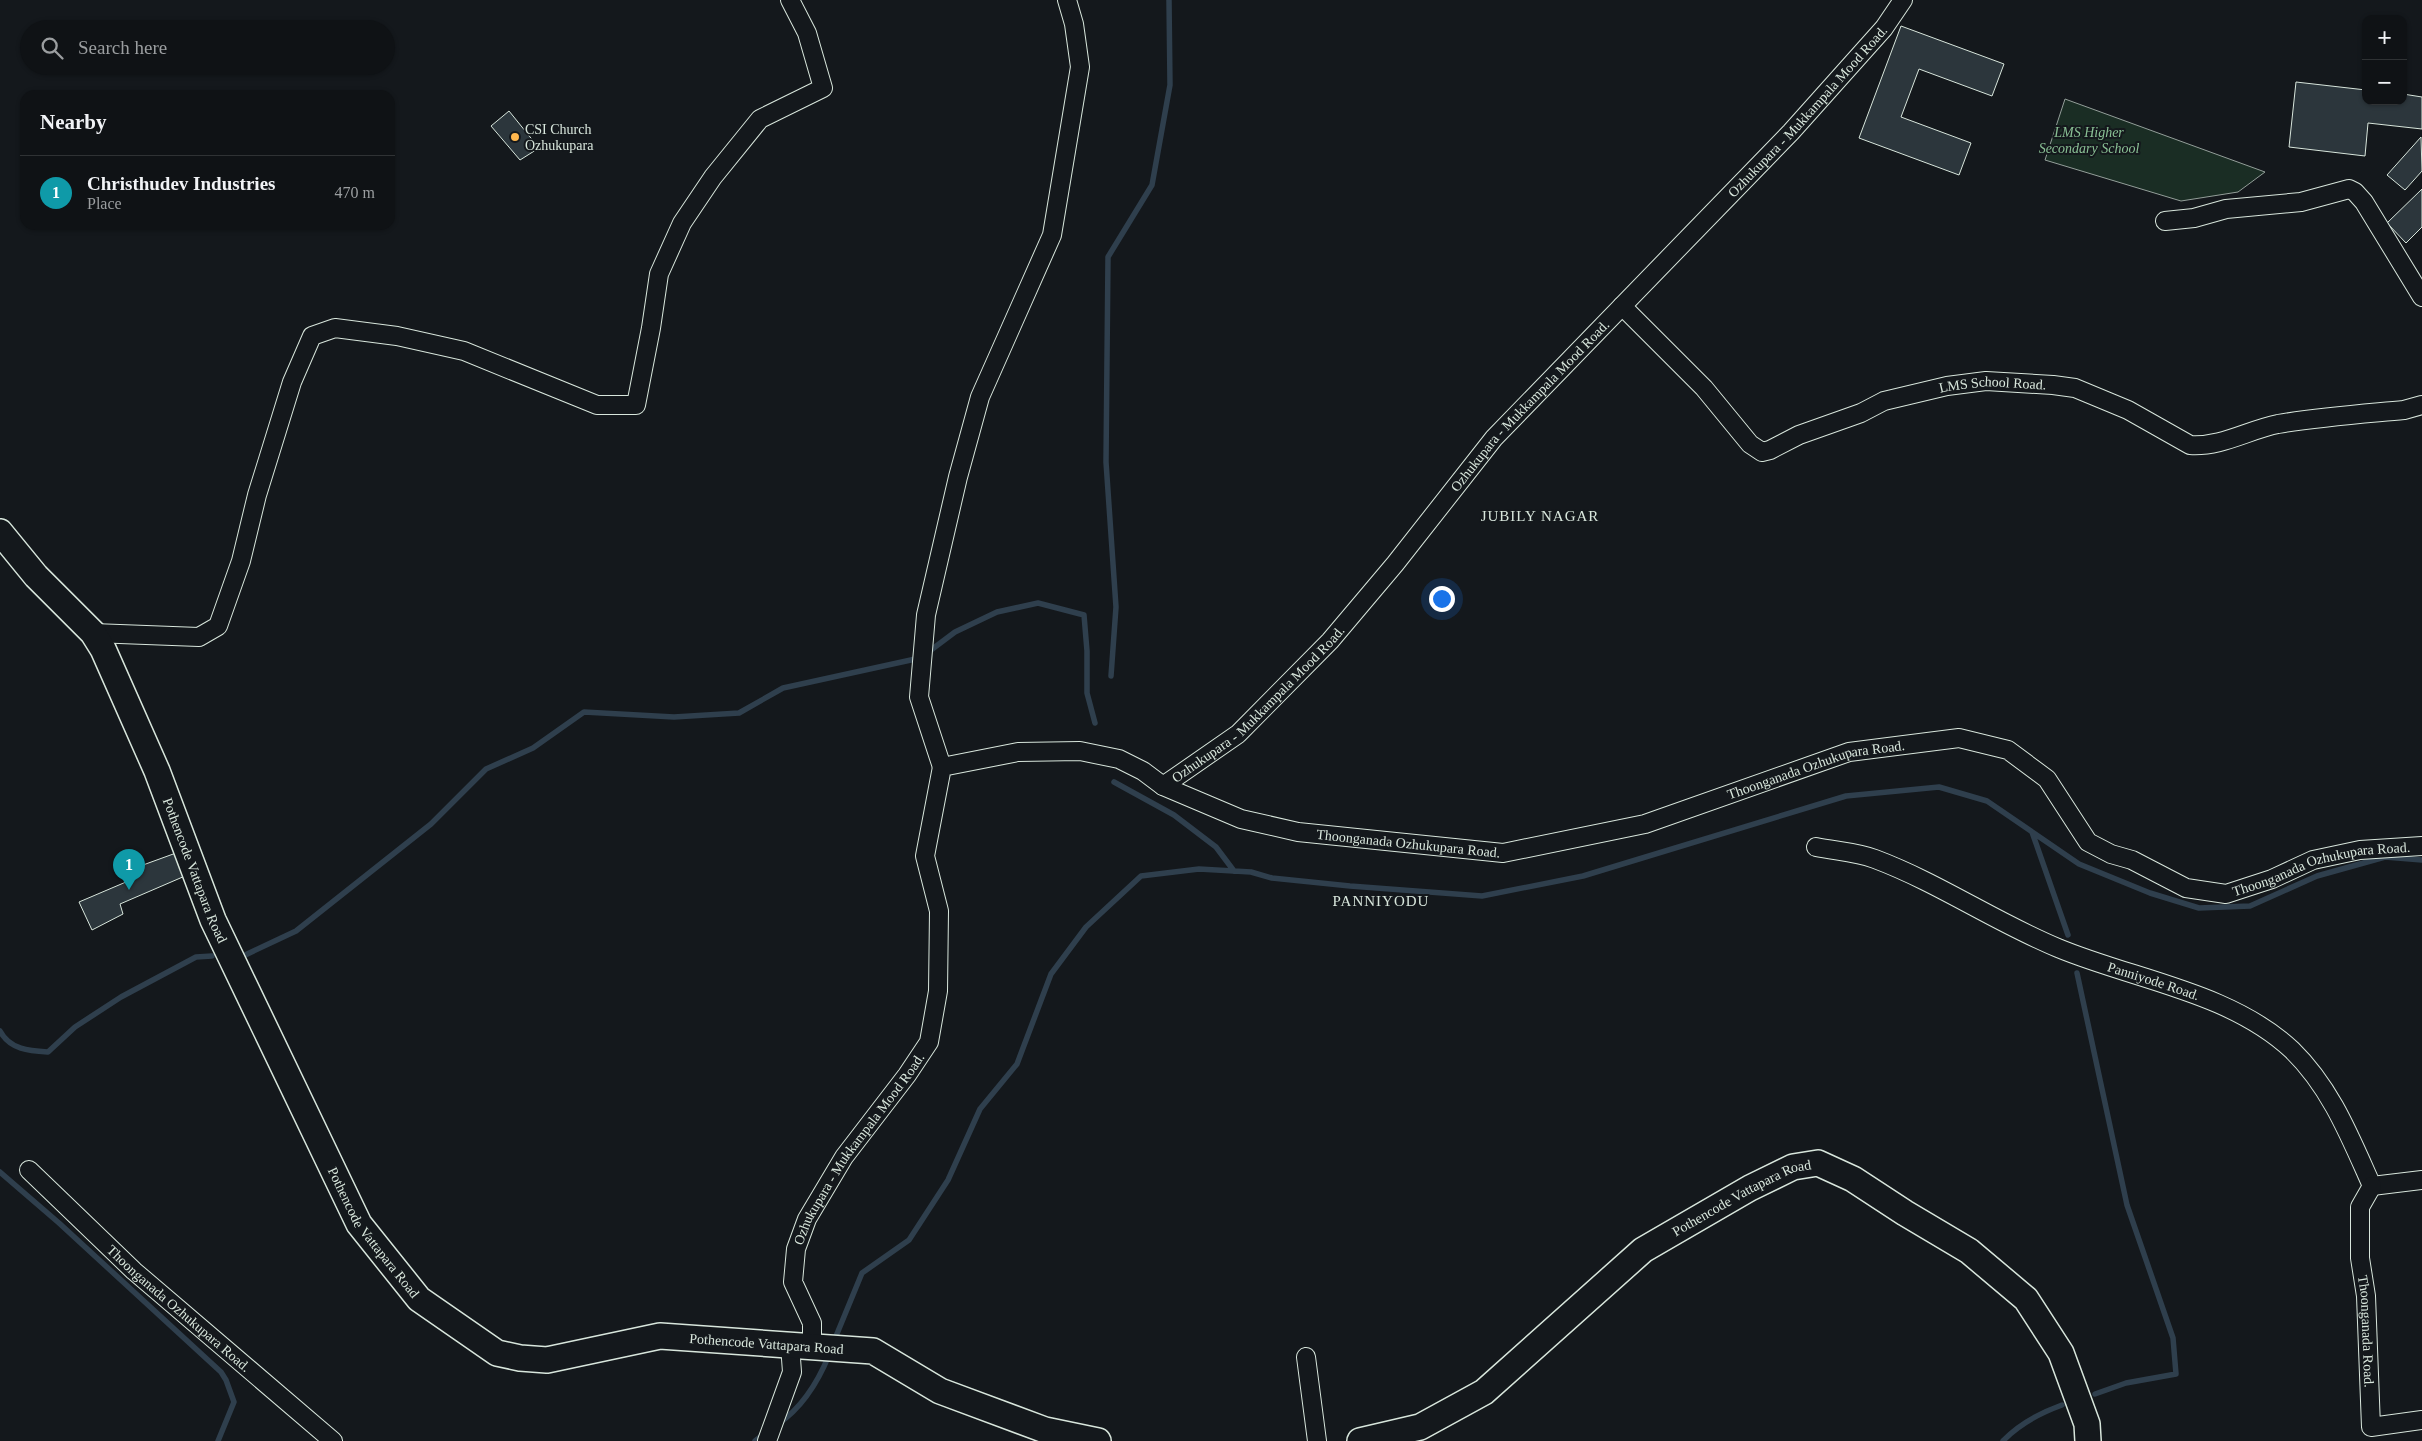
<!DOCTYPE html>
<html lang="en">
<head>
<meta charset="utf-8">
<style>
  body { margin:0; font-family:"Times New Roman",serif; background:#1d2022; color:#f1f3f6 }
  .controls { position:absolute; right:15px; top:15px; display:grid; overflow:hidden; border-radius:10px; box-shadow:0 1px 4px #0004 }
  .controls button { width:45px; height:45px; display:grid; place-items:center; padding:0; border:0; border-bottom:1px solid #2f3234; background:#0f1215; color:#f1f3f6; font:25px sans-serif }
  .you { position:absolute; left:1441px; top:598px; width:18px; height:18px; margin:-12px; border:4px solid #fff; border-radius:50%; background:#1a73e8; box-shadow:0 0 0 8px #1a73e833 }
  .badge { display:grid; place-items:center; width:32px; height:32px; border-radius:50%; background:#ffb74d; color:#fff; font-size:16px; font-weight:700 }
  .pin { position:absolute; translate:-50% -41px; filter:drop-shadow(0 1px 2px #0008) }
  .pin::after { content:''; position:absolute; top:26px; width:18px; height:15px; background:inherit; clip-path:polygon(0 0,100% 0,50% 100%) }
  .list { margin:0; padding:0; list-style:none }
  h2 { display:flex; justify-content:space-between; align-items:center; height:65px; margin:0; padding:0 20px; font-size:21px }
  h2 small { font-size:16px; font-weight:400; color:#9b9ea0 }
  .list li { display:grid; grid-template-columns:32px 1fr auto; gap:15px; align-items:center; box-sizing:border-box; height:75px; padding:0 20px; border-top:1px solid #2f3234 }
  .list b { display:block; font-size:19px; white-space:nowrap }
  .list p { margin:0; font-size:16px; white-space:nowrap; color:#9b9ea0 }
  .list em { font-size:16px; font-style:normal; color:#9b9ea0 }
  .icon { flex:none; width:28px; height:28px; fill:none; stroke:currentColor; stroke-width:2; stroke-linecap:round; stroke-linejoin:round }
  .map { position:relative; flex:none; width:2422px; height:1441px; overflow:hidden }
  .search { position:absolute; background:#0f1215; box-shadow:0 1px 4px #0004; left:20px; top:20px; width:375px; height:55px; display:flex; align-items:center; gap:12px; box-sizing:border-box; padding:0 18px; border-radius:28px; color:#9b9ea0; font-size:19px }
  .panel { position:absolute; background:#0f1215; box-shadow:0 1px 4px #0004; left:20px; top:90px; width:375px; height:140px; border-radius:15px }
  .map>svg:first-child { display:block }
  .green { fill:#1a2d24; stroke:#939e99 }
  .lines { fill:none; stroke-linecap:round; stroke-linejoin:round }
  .stream { stroke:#2f3f4d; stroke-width:5.5 }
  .building { fill:#2c363c; stroke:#d8e6dc }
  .minor-casing { stroke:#d8e6dc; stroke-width:20 }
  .secondary-casing { stroke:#d8e6dc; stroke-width:28 }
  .minor { stroke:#14181c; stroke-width:18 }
  .secondary { stroke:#14181c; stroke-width:25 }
  .poi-dot { fill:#ffb74d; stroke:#14181c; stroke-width:2 }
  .labels { text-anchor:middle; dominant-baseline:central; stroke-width:4; stroke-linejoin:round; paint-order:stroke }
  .street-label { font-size:14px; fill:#d8e6dc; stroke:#14181c }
  .poi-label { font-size:14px; fill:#d8e6dc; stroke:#14181c; text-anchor:start }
  .park-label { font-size:14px; font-style:italic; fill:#8ac095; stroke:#14181c }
  .neighbourhood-label { font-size:15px; letter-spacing:1px; fill:#d8e6dc; stroke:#14181c }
</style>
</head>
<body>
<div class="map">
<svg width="2422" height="1441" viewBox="0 0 2422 1441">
  <rect width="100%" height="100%" fill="#14181c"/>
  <path class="green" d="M2065,99L2265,172L2238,192L2181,201L2045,160Z"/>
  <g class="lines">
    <path class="stream" d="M927,653L955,632L997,612L1038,603L1084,615L1087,651V693L1095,723
      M1111,676L1116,607L1106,462L1108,257L1152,185L1170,85L1169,0
      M1114,782L1174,815L1216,847L1234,871
      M2032,832L2068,935
      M243,956L296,931L431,824L486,769L533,748L584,712L674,717L739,713L783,688L920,658
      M2077,973L2127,1205L2173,1338L2176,1374L2126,1383L2095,1394
      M0,1031C10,1050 30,1051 48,1052L75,1027L121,997L196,957L212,956
      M0,1172L59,1223L221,1372L226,1380L234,1402L218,1441
      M834,1341L862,1273L909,1240L948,1180L980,1109L1017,1064L1051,974L1086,927L1141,876L1199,869L1251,872L1272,878L1350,886L1482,896L1583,876L1846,796L1939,787L1987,801L2079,864L2150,893L2199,908L2250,906L2317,876L2385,857L2422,860
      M778,1424C803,1407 818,1382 829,1355
      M755,1441L764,1434
      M2003,1441C2019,1424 2040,1413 2062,1405"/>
  </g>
  <path class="building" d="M1901,26L2004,64L1992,96L1919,69L1901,117L1971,143L1959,175L1859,138Z
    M2296,82L2366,90V101H2403V94L2422,97V129L2368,123L2365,156L2289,147Z
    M509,111L539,148L520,160L491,126Z
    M2421,137L2422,171L2405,190L2387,175Z
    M2422,189V227L2406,243L2387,223Z
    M176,853L185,876L120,904L123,914L92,930L79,902L133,879L132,869Z"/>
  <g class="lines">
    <defs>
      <g id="minor">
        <path d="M2165,221L2194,218L2226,209L2301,202L2349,189L2355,192L2364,202L2422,297"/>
        <path id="s1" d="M1622,306L1704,388L1750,444L1762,452L1770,450L1799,435L1861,413L1884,401L1947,386L1986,381L2053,385L2075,388L2128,410L2190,445C2222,447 2248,430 2278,424C2320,417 2362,414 2404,410L2422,405"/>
        <path d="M93,633L199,637L218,626L241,561L257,495L292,382L312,336L335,328L397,336L464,351L597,405H636L651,328L659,274L682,223L713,177L760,119L823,88L807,33L790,0"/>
        <path d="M942,767L919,697L926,615L958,477L980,397L1052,235L1080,67L1074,24L1067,0"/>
        <path id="s2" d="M1163,786L1238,734L1330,641L1395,564L1494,438L1791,132L1884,28L1903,0"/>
        <path id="s3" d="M1816,847C1835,851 1857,852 1875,859C1939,883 1995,922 2058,948C2135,980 2230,992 2292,1050C2331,1088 2350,1137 2372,1186L2422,1180"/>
        <path id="s4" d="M29,1170L134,1271L333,1441"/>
        <path id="s5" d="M2372,1186L2360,1207V1258L2366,1296L2371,1427L2422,1420"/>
        <path id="s6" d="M812,1347V1323L793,1282L796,1249L807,1219L844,1157L907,1075L929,1042L938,991L939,911L925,856L942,767L1018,752L1080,751L1119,759L1143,771L1163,786L1241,819L1298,832L1503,853L1645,824L1849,752L1959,738L2008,750L2047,779L2088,842L2111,854L2132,860L2186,888L2226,894L2272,879L2313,860L2360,850L2422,846"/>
        <path d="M1306,1357L1317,1441"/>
        <path d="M767,1441L792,1372L790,1345"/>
      </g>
      <g id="secondary">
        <path id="s7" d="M0,532L36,576L93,633L103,649L157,771L213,920L359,1224L419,1299L497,1353L520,1358L547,1360L660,1336L873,1351L940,1391L1045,1430L1098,1441"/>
        <path id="s8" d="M1360,1441L1420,1427L1484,1392L1643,1250L1750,1188L1793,1167L1818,1163L1853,1179L1905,1213L1969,1251L2026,1299L2061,1353L2087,1424L2088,1441"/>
      </g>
    </defs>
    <use href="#minor" class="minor-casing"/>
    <use href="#secondary" class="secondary-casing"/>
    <use href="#minor" class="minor"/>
    <use href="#secondary" class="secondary"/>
  </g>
  <circle class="poi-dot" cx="515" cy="137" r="5"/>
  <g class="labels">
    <g class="street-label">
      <text stroke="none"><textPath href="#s2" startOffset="936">Ozhukupara - Mukkampala Mood Road.</textPath></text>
      <text stroke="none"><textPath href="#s1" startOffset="446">LMS School Road.</textPath></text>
      <text stroke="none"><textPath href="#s2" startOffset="531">Ozhukupara - Mukkampala Mood Road.</textPath></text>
      <text stroke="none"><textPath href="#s2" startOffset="126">Ozhukupara - Mukkampala Mood Road.</textPath></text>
      <text stroke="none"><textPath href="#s6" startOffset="1534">Thoonganada Ozhukupara Road.</textPath></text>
      <text stroke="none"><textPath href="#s6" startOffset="1114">Thoonganada Ozhukupara Road.</textPath></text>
      <text stroke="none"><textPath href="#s7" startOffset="396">Pothencode Vattapara Road</textPath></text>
      <text stroke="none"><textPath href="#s6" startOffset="2104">Thoonganada Ozhukupara Road.</textPath></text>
      <text stroke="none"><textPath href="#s3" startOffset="365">Panniyode Road.</textPath></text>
      <text stroke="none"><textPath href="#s6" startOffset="221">Ozhukupara - Mukkampala Mood Road.</textPath></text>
      <text stroke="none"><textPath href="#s8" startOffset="460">Pothencode Vattapara Road</textPath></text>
      <text stroke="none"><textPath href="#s7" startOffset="801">Pothencode Vattapara Road</textPath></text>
      <text stroke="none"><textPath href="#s4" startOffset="204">Thoonganada Ozhukupara Road.</textPath></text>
      <text stroke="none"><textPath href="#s5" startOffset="149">Thoonganada Road.</textPath></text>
      <text stroke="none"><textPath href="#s7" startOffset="1250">Pothencode Vattapara Road</textPath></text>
    </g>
    <g class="poi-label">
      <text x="525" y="129">CSI Church<tspan x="525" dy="16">Ozhukupara</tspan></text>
    </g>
    <g class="park-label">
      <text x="2089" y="132">LMS Higher<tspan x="2089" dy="16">Secondary School</tspan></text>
    </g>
    <g class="neighbourhood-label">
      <text x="1540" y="516">JUBILY NAGAR</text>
      <text x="1381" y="901">PANNIYODU</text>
    </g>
  </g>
</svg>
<div class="controls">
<button>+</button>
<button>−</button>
</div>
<div class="you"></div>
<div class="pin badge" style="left:129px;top:890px;background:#0f9aa8">1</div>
<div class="search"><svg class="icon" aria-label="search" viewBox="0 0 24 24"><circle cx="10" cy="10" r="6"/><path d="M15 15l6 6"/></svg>Search here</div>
<section class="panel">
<h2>Nearby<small></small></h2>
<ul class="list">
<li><span class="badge" style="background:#0f9aa8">1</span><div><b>Christhudev Industries</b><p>Place</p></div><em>470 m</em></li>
</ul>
</section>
</div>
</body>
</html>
